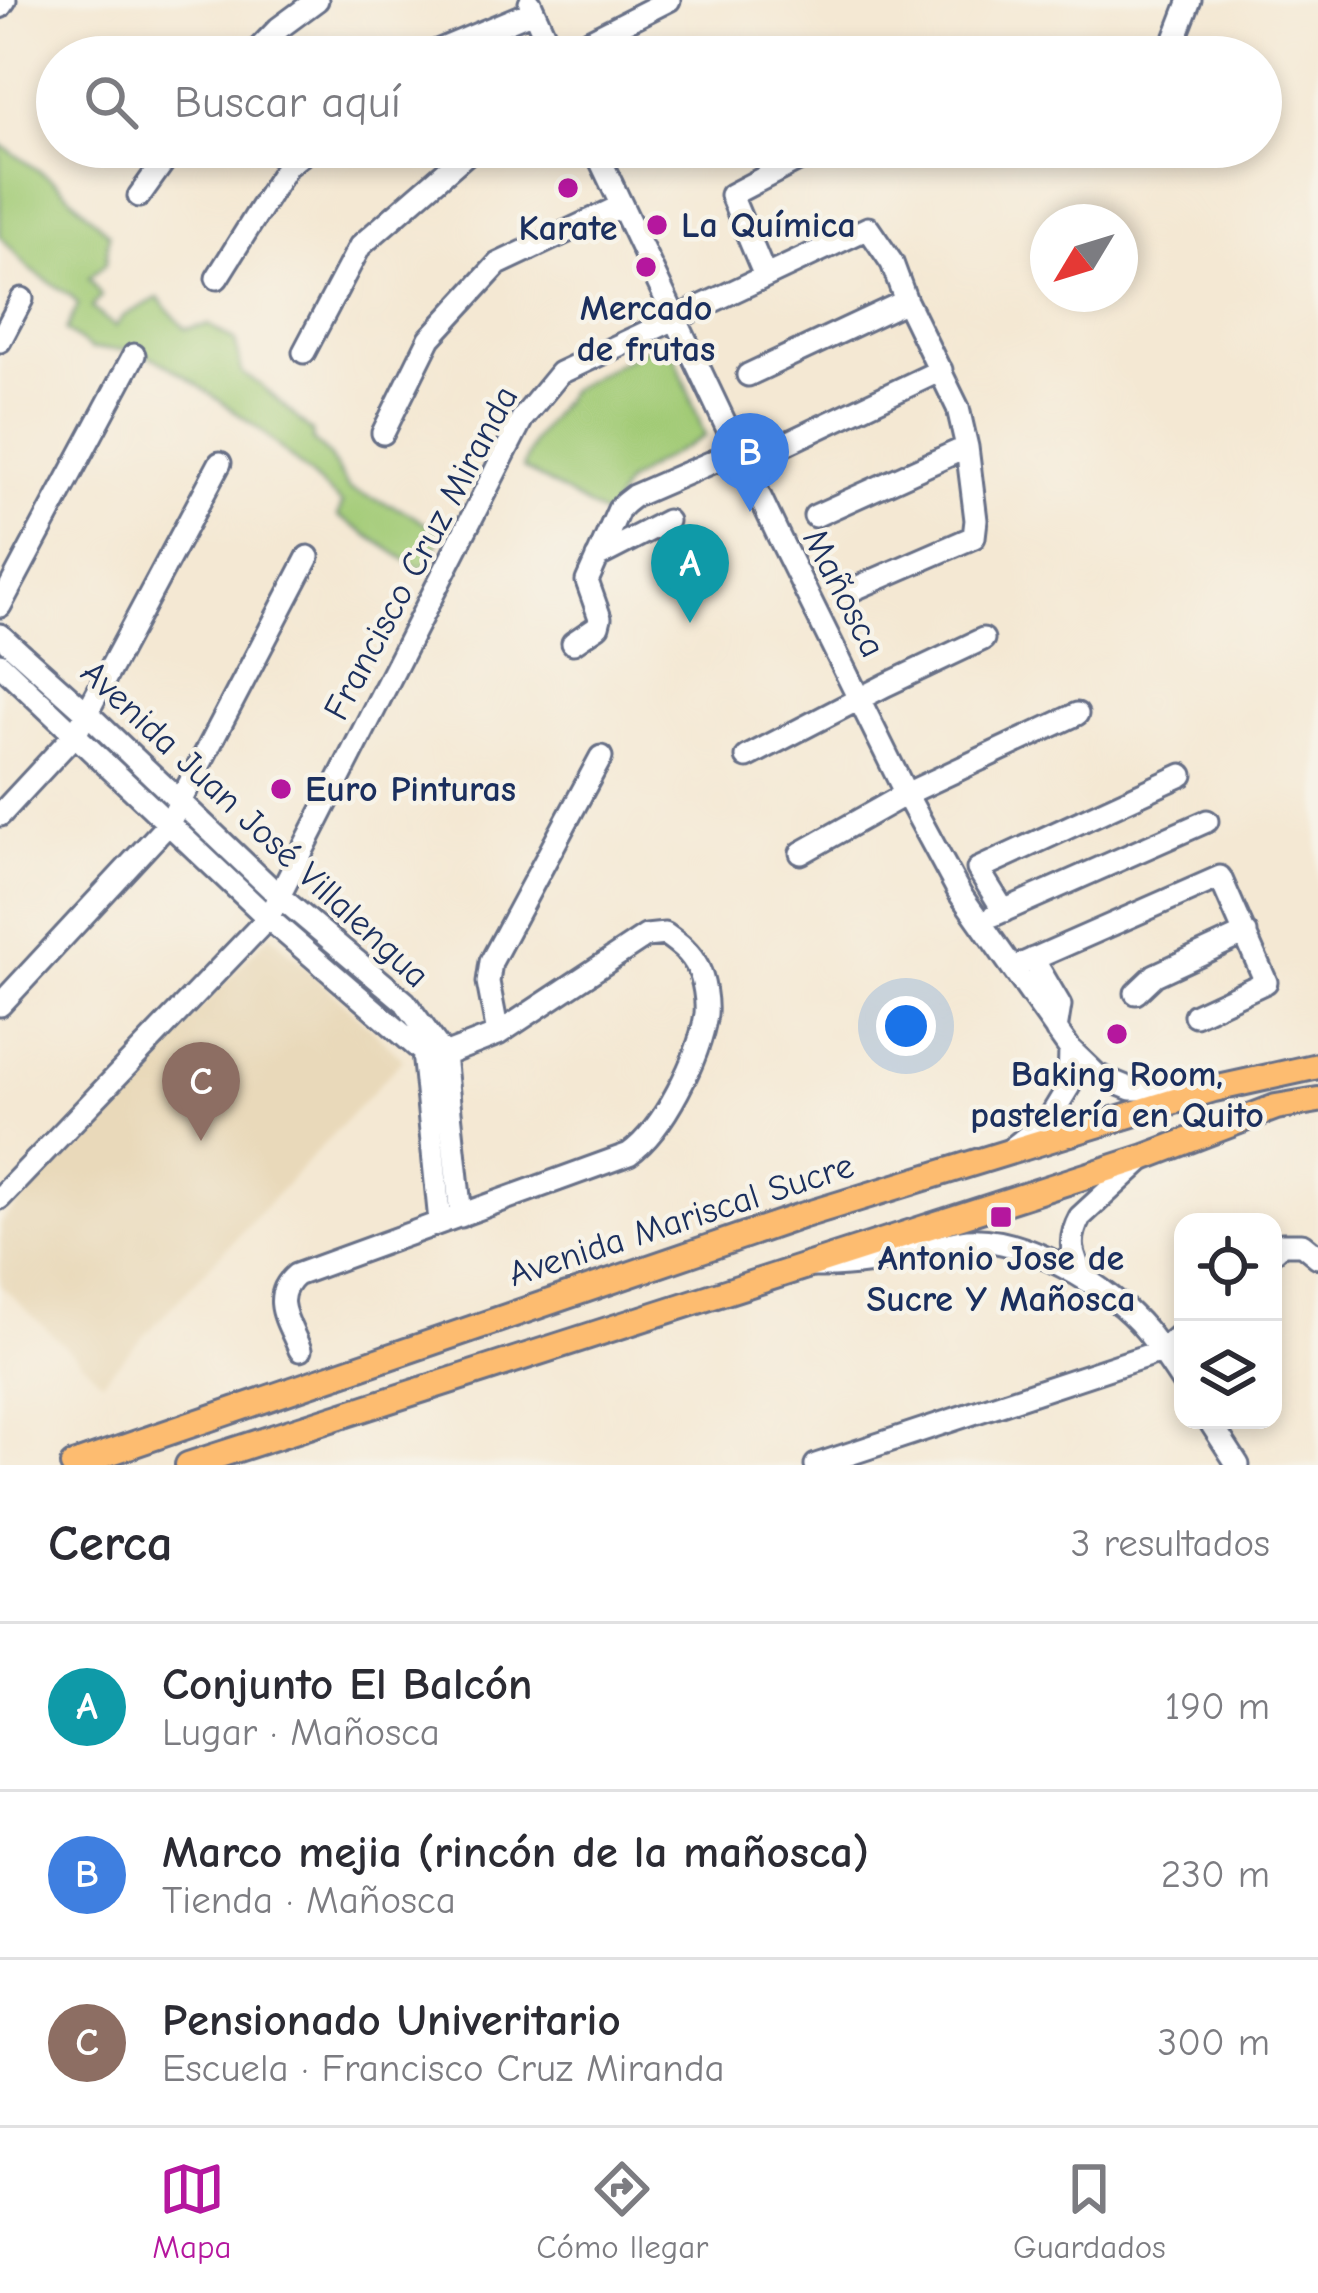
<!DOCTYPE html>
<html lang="es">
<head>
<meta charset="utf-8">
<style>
  body { margin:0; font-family:"Comic Neue",sans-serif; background:#f7f7f7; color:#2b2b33 }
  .controls { position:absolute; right:36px; bottom:36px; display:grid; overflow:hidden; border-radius:24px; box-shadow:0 6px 18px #0003 }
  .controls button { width:108px; height:108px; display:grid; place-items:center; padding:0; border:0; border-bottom:3px solid #e1e1e2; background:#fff; color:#2b2b33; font:60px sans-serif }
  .compass { position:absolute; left:1030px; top:204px; width:108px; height:108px; border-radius:50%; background:#fff; box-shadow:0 6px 18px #0003; rotate:232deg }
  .you { position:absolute; left:906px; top:1026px; width:42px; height:42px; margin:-30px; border:9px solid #fff; border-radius:50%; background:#1a73e8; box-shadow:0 0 0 18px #1a73e833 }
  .badge { display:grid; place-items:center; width:78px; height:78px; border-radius:50%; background:#b5179e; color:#fff; font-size:39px; font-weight:700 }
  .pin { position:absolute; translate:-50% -99px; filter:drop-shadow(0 3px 6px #0008) }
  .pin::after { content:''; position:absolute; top:63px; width:42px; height:36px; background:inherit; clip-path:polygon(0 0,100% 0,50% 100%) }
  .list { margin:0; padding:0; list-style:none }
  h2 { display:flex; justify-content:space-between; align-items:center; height:156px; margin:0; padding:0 48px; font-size:51px }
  h2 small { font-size:39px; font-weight:400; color:#7c7c81 }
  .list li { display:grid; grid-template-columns:78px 1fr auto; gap:36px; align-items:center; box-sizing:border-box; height:168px; padding:0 48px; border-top:3px solid #e1e1e2 }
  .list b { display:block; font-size:45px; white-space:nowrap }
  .list p { margin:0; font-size:39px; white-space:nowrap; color:#7c7c81 }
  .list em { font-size:39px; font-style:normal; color:#7c7c81 }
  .icon { flex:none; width:66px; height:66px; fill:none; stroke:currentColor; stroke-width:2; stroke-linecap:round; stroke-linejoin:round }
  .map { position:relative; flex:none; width:1318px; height:1465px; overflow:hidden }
  .search { position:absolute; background:#fff; box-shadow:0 6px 18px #0003; left:36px; right:36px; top:36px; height:132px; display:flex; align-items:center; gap:30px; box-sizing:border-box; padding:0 42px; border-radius:66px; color:#7c7c81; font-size:45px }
  .sheet { height:660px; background:#fff }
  nav { display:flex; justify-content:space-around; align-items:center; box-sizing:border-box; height:168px; border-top:3px solid #e1e1e2; background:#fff; font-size:33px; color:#7c7c81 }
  nav a { display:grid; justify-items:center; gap:6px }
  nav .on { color:#b5179e }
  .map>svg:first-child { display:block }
  .built { fill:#e9d9ba }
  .green { fill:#a2cb76; stroke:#5e7d6a; stroke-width:3 }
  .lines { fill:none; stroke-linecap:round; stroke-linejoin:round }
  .minor-casing { stroke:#677087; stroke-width:27 }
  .major-casing { stroke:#677087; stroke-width:30 }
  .minor { stroke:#fff; stroke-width:21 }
  .major { stroke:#fdbc70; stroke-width:24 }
  .poi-dot { fill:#b5179e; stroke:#f7f3e8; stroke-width:4.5 }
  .labels { text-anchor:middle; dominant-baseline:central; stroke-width:9; stroke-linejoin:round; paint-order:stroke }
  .poi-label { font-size:36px; font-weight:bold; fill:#1b2f5e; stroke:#f7f3e8 }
  .street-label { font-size:36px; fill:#1b2f5e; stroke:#f7f3e8 }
</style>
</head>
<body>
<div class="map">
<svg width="1318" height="1465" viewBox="0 0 1318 1465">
  <rect width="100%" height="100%" fill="#f7f3e8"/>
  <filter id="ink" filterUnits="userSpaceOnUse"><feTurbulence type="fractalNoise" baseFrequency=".00833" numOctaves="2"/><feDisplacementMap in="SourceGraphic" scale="24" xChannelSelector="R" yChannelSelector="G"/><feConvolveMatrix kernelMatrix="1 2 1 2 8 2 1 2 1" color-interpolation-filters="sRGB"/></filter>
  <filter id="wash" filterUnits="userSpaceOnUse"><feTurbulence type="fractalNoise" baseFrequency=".004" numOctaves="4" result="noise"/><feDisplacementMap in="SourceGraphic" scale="48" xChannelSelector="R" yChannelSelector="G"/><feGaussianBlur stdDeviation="2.7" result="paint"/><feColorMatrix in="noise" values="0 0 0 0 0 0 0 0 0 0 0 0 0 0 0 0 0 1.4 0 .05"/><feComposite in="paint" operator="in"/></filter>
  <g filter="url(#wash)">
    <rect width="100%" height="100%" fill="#f4e8d3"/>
    <path class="built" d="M270,934L403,1059L102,1381L0,1285V1224Z"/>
    <path class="green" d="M0,144L58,184L109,234L106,263L89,278L101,296L92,308L115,327L124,316L158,298L185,329L209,325L235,341L242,373L262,386L312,432L313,441L327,453L349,489L405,511L442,534L427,566L418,568L338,516L342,504L258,428L185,376L154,358L131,350L91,349L66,331L78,304L71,296L31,270L0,236Z
      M664,338L675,356L705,436L654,464L626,483L607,517L523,468L533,442L570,390Z"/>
  </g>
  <g filter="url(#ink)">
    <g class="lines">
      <defs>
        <path id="minor" d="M530,3L554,57
          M0,7L5,0
          M251,57L279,28L317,0
          M423,57L533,11
          M557,57L669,0
          M1168,57L1190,0
          M594,147L779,537L906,794L960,894L1070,1049L1097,1075L1131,1089H1201
          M1137,151L1138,147
          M139,196L174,147
          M765,276L731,195L798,160
          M217,278L287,166L312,147
          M0,341L22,299
          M304,352L360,246L471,150L480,147
          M748,375L906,301
          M383,433L430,338L498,264L621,206
          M783,445L941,370
          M815,516L967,447
          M597,557L667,521
          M0,606L134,355
          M0,635L87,713L279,896L405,1002L444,1055L461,1216
          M573,643L598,626L600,618L587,581L619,509L625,503L634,496L738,451
          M0,664L268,918L423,1052L440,1222
          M747,757L886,685L983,639
          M0,815L76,733L220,463
          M801,853L906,794L1077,714
          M1004,911L978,869L1182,775
          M994,915L1207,821
          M1033,959L1060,1005L1056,1030
          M1013,968L1220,877L1266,982L1195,1015
          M1136,993L1155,975L1246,933
          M0,1005L169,823L308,557
          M498,1034L488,982L491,962L601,757
          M1010,1150L1049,1119L1069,1086L1070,1049
          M0,1198L268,918L522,419L560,373L868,228L892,263L906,301L958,408L967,447L976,520L974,537L854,589
          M1273,1252L1282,1244H1302L1318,1257
          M814,1266C849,1267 880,1262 914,1253C932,1249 951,1242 968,1240C1024,1236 1111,1287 1146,1330C1159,1346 1171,1365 1183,1383
          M1084,1278C1072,1255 1067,1241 1080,1217L1145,1157
          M300,1350C289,1322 269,1298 296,1275L629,1154C664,1129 699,1058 706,1014C707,1001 704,980 698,968C690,952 679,944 665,934L646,936L498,1034L444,1055L423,1052
          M1209,1420L1238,1465
          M816,1465L1161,1351L1183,1332"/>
        <path id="major" d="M73,1465L801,1216L1214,1089L1318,1066
          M188,1465L1145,1157L1276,1107L1318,1100"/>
      </defs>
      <use href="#minor" class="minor-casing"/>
      <use href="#major" class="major-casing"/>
      <use href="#minor" class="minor"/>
      <use href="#major" class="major"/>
    </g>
  </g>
  <g class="poi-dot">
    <circle cx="568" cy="188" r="12"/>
    <circle cx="657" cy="225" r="12"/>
    <circle cx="646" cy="267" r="12"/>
    <circle cx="281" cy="789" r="12"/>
    <circle cx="1117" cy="1034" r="12"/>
    <rect x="989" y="1205" width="24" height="24" rx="6"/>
  </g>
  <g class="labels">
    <g class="poi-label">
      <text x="681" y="225" text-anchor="start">La Química</text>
      <text x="568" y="228">Karate</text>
      <text x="646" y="308">Mercado<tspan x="646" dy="41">de frutas</tspan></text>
      <text x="305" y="789" text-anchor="start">Euro Pinturas</text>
      <text x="1117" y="1074">Baking Room,<tspan x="1117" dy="41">pastelería en Quito</tspan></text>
      <text x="1001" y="1258">Antonio Jose de<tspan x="1001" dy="41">Sucre Y Mañosca</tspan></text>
    </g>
    <g class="street-label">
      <text transform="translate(421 553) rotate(-62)">Francisco Cruz Miranda</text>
      <text transform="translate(844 593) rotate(63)">Mañosca</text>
      <text transform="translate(255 824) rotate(43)">Avenida Juan José Villalengua</text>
      <text transform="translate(681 1220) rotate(-18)">Avenida Mariscal Sucre</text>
    </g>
  </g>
</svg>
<div class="controls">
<button><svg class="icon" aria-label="locate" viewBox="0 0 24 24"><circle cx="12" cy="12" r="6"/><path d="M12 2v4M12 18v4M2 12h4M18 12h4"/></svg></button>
<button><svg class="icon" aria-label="layers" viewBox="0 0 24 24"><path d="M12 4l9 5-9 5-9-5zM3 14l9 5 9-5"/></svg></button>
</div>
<svg class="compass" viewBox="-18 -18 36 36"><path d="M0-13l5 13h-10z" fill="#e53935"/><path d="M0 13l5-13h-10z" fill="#7c7c81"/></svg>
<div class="you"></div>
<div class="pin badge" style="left:690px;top:623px;background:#0f9aa8">A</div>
<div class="pin badge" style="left:750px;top:512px;background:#3f7fe0">B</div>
<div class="pin badge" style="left:201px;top:1141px;background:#8d6e63">C</div>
<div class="search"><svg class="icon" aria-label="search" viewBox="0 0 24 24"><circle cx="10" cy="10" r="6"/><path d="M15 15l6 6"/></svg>Buscar aquí</div>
</div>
<section class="sheet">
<h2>Cerca<small>3 resultados</small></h2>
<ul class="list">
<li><span class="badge" style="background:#0f9aa8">A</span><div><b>Conjunto El Balcón</b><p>Lugar · Mañosca</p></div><em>190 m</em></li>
<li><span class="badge" style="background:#3f7fe0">B</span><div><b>Marco mejia (rincón de la mañosca)</b><p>Tienda · Mañosca</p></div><em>230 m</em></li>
<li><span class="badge" style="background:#8d6e63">C</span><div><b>Pensionado Univeritario</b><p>Escuela · Francisco Cruz Miranda</p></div><em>300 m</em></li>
</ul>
</section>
<nav>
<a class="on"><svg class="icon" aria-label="map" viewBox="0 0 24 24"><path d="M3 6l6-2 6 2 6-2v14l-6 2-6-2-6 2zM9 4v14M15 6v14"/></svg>Mapa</a>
<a><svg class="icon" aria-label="directions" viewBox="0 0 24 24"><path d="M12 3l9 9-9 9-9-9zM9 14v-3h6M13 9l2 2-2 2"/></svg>Cómo llegar</a>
<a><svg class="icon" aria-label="saved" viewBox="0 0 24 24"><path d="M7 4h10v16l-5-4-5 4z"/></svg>Guardados</a>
</nav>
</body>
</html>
